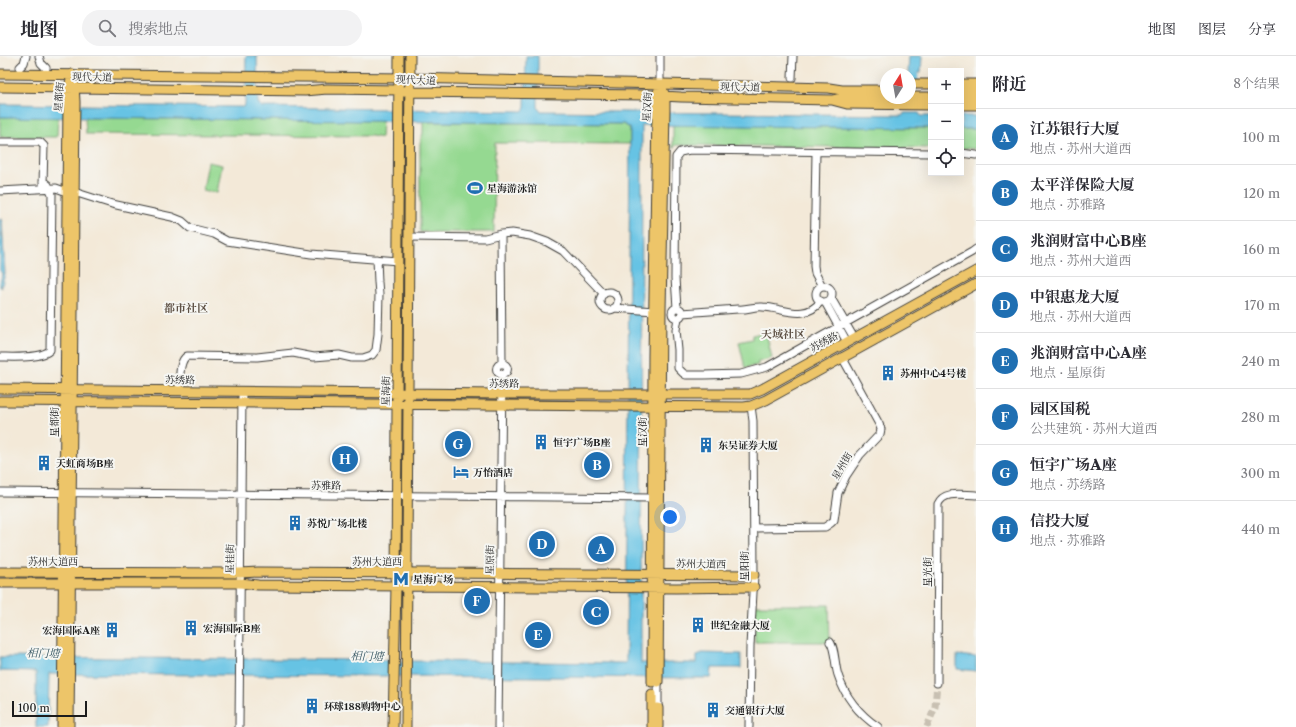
<!DOCTYPE html>
<html lang="zh">
<head>
<meta charset="utf-8">
<style>
  body { margin:0; font-family:"Libre Caslon Text","Noto Serif SC",serif; background:#f2f2f3; color:#2b2b33 }
  .controls { position:absolute; right:12px; top:12px; display:grid; overflow:hidden; border-radius:0px; box-shadow:0 4px 16px #0002 }
  .controls button { width:36px; height:36px; display:grid; place-items:center; padding:0; border:0; border-bottom:1px solid #e1e1e2; background:#fff; color:#2b2b33; font:20px sans-serif }
  .compass { position:absolute; left:880px; top:12px; width:36px; height:36px; border-radius:50%; background:#fff; box-shadow:0 4px 16px #0002; rotate:11deg }
  .scale { position:absolute; left:12px; bottom:10px; width:75px; box-sizing:border-box; padding-left:4px; border:2px solid #1c1c1c; border-top:0; font-size:11px; line-height:14px; white-space:nowrap; color:#1c1c1c; -webkit-text-stroke:3px #f6f6f2; paint-order:stroke }
  .you { position:absolute; left:670px; top:461px; width:14px; height:14px; margin:-10px; border:3px solid #fff; border-radius:50%; background:#1a73e8; box-shadow:0 0 0 6px #1a73e833 }
  .badge { display:grid; place-items:center; width:26px; height:26px; border-radius:50%; background:#1f6fb2; color:#fff; font-size:13px; font-weight:700 }
  .pin { position:absolute; translate:-50% -50%; border:2px solid #fff; box-shadow:0 1px 4px #0006 }
  .list { margin:0; padding:0; list-style:none }
  h2 { display:flex; justify-content:space-between; align-items:center; height:52px; margin:0; padding:0 16px; font-size:17px }
  h2 small { font-size:13px; font-weight:400; color:#7c7c81 }
  .list li { display:grid; grid-template-columns:26px 1fr auto; gap:12px; align-items:center; box-sizing:border-box; height:56px; padding:0 16px; border-top:1px solid #e1e1e2 }
  .list b { display:block; font-size:15px; white-space:nowrap }
  .list p { margin:0; font-size:13px; white-space:nowrap; color:#7c7c81 }
  .list em { font-size:13px; font-style:normal; color:#7c7c81 }
  .icon { flex:none; width:22px; height:22px; fill:none; stroke:currentColor; stroke-width:2; stroke-linecap:round; stroke-linejoin:round }
  .map { position:relative; flex:none; width:976px; height:671px; overflow:hidden }
  header { display:flex; align-items:center; gap:24px; box-sizing:border-box; height:56px; padding:0 20px; background:#fff; border-bottom:1px solid #e1e1e2 }
  header strong { font-size:19px }
  nav { display:flex; gap:22px; margin-inline-start:auto; font-size:14px }
  .search { width:280px; height:36px; background:#f2f2f3; display:flex; align-items:center; gap:10px; box-sizing:border-box; padding:0 14px; border-radius:22px; color:#7c7c81; font-size:15px }
  main { display:flex }
  aside { flex:1; background:#fff }
  .map>svg:first-child { display:block }
  .green { fill:#95d991; stroke:#587a56 }
  .water { fill:#66c3e4; stroke:#417080 }
  .lines { fill:none; stroke-linecap:round; stroke-linejoin:round }
  .river { stroke:#66c3e4; stroke-width:9 }
  .minor-tunnel { stroke:#c8c0b2; stroke-width:7; stroke-dasharray:7 3.5; stroke-linecap:butt }
  .minor-casing { stroke:#3c3b38; stroke-width:9 }
  .major-casing { stroke:#3c3b38; stroke-width:11 }
  .minor { stroke:#fff; stroke-width:7 }
  .major { stroke:#edc569; stroke-width:9 }
  .labels { text-anchor:middle; dominant-baseline:central; stroke-width:4; stroke-linejoin:round; paint-order:stroke }
  .street-label { font-size:10px; fill:#1c1c1c; stroke:#f6f6f2 }
  .poi-label { font-size:10px; font-weight:bold; fill:#1c1c1c; stroke:#f6f6f2; text-anchor:start }
  .neighbourhood-label { font-size:11px; font-weight:bold; fill:#5e5145; stroke:#f6f6f2 }
  .water-label { font-size:11px; font-style:italic; fill:#365662; stroke:#f6f6f2 }
</style>
</head>
<body>
<header>
<strong>地图</strong>
<div class="search"><svg class="icon" aria-label="search" viewBox="0 0 24 24"><circle cx="10" cy="10" r="6"/><path d="M15 15l6 6"/></svg>搜索地点</div>
<nav><a>地图</a><a>图层</a><a>分享</a></nav>
</header>
<main>
<div class="map">
<svg width="976" height="671" viewBox="0 0 976 671">
  <rect width="100%" height="100%" fill="#f6f6f2"/>
  <filter id="ink" filterUnits="userSpaceOnUse"><feTurbulence type="fractalNoise" baseFrequency=".025" numOctaves="2"/><feDisplacementMap in="SourceGraphic" scale="8" xChannelSelector="R" yChannelSelector="G"/><feConvolveMatrix kernelMatrix="1 2 1 2 8 2 1 2 1" color-interpolation-filters="sRGB"/></filter>
  <filter id="wash" filterUnits="userSpaceOnUse"><feTurbulence type="fractalNoise" baseFrequency=".012" numOctaves="4" result="noise"/><feDisplacementMap in="SourceGraphic" scale="16" xChannelSelector="R" yChannelSelector="G"/><feGaussianBlur stdDeviation="0.9" result="paint"/><feColorMatrix in="noise" values="0 0 0 0 0 0 0 0 0 0 0 0 0 0 0 0 0 1.4 0 .05"/><feComposite in="paint" operator="in"/></filter>
  <g filter="url(#wash)">
    <rect width="100%" height="100%" fill="#f3e9d8"/>
    <path class="green" d="M0,61H58L57,81H0Z
      M85,62L382,65L381,82L372,80L86,78Z
      M423,66L623,68L630,72V88L495,87L494,176H420V87L423,77Z
      M673,69L931,72V92L676,89L673,92Z
      M961,73H976V93L961,92Z
      M208,106L222,109L217,137L203,134Z
      M766,276L772,302L758,306V309L745,312L739,286L752,283V279Z
      M754,549H829L830,591L828,587L824,586H755Z"/>
    <path class="water" d="M246,0H257L258,47L262,51L522,55L524,54L525,51L526,0H538V51L541,55L901,59L905,57H919L921,60H931V72L642,69L641,607H697V600L701,597L741,598V612H712L711,622L49,618L48,671H36V616L0,615V601L386,604L393,606L413,605L626,607L630,72L627,70L623,68L0,61V48L243,51L245,48Z
      M909,0H922L921,17H908Z
      M961,60H976V73H961Z
      M0,163L2,164L5,218L1,232L0,229L2,218L0,214Z
      M957,599L976,601V615L957,613Z"/>
    <g class="lines">
      <path class="river" d="M913,31L914,17"/>
    </g>
  </g>
  <g filter="url(#ink)">
    <g class="lines">
      <path class="minor-tunnel" d="M927,671L935,651L937,627"/>
      <defs>
        <path id="minor" d="M39,0L41,7L46,12
          M660,0V29
          M20,11L24,7L26,0
          M792,22L793,0
          M0,86H40L44,90L43,128
          M816,96L814,210L815,217L822,230
          M961,97L976,99
          M0,135L56,132L67,136H74L112,148L172,161L182,165L190,172L214,178L227,185L311,198L398,205
          M501,178L502,308
          M409,181L485,182L501,178L512,177L530,180L547,186L563,195L604,238
          M816 238a8 8 0 1 1 16 0a8 8 0 1 1-16 0Z
          M600 245a9 9 0 1 1 18 0a9 9 0 1 1-18 0Z
          M831,242L854,282
          M825,246L847,286
          M614,252L654,255
          M677,252L675,222L676,101L680,96L690,94L931,97
          M672 257a5 5 0 1 1 10 0a5 5 0 1 1-10 0Z
          M682,257L738,253C747,254 754,250 763,251C784,252 805,266 821,245
          M678,262L676,274L678,294V312L683,317L686,319H704L741,318L767,311L972,196L976,193
          M0,301C12,301 42,303 50,294L52,138L48,129L43,125
          M496.5 313a5.5 5.5 0 1 1 11 0a5.5 5.5 0 1 1-11 0Z
          M179,335C180,326 178,305 187,300L257,301L293,297L314,301L339,299L352,302H363L372,299L376,294L378,278L379,238L378,226L377,203
          M0,436L653,442
          M754,472L825,471L831,467L834,464L838,437L846,420L860,399L880,378L881,373L879,368L842,301
          M830,586C835,591 835,611 838,619C845,641 859,658 878,671
          M937,627L938,448C944,434 963,439 976,439
          M658,652V626
          M239,671L242,336
          M498,671L502,319
          M749,671L750,590L754,519L753,365L751,350"/>
        <path id="major" d="M0,18L410,22L829,32L842,34H886
          M910,28H931
          M961,28H976
          M0,31L305,35L327,33L399,34L410,36L645,39L681,41L832,44L847,48L931,49
          M961,35H976
          M910,41H931
          M961,42H976
          M833,44L846,41H886
          M961,49H976
          M0,333L501,338H750L762,333L976,215
          M0,345L744,351L751,350L766,344L976,228
          M0,516L240,517L258,516L754,519
          M0,527H240L258,529L676,532L754,531
          M652,626L653,300L657,55V39L659,34
          M658,626L661,254L665,54V40L663,35
          M62,671L68,46L69,32L72,18
          M69,671L75,46L74,28
          M393,671L396,530L399,0
          M406,671L410,0
          M652,671V638
          M658,671V652"/>
      </defs>
      <use href="#minor" class="minor-casing"/>
      <use href="#major" class="major-casing"/>
      <use href="#minor" class="minor"/>
      <use href="#major" class="major"/>
    </g>
  </g>
  <defs>
    <symbol id="stadium-bare" viewBox="-9 -9 18 18"><path d="M0-5a6.5 5 0 1 0 0 10a6.5 5 0 1 0 0-10ZM-3.5-1.8h7v3.6h-7Z" fill="#1f6fb2" stroke="#f6f6f2" stroke-width="2.5" paint-order="stroke"/></symbol>
    <symbol id="building-bare" viewBox="-9 -9 18 18"><path d="M-4-6H4V6H1V3H-1V6H-4ZM-2.5-4.3h1.7v1.8h-1.7ZM.8-4.3h1.7v1.8H.8ZM-2.5-1h1.7V.8h-1.7ZM.8-1h1.7V.8H.8Z" fill="#1f6fb2" stroke="#f6f6f2" stroke-width="2.5" paint-order="stroke"/></symbol>
    <symbol id="hotel-bare" viewBox="-9 -9 18 18"><path d="M-6-4.5h1.5V1H6V5H4.5V3h-9V5H-6ZM-4 0a1.8 1.8 0 1 1 3.6 0ZM.5 0V-2.5h3Q6-2.5 6 0Z" fill="#1f6fb2" stroke="#f6f6f2" stroke-width="2.5" paint-order="stroke"/></symbol>
    <symbol id="metro-bare" viewBox="-9 -9 18 18"><path d="M-5.5 5V-5H-3L0 0L3-5H5.5V5H3V-.5L0 4L-3-.5V5Z" fill="#1f6fb2" stroke="#f6f6f2" stroke-width="2.5" paint-order="stroke"/></symbol>
  </defs>
  <g fill-rule="evenodd">
    <use href="#stadium-bare" x="464" y="121" width="22" height="22"/>
    <use href="#building-bare" x="877" y="306" width="22" height="22"/>
    <use href="#building-bare" x="530" y="375" width="22" height="22"/>
    <use href="#building-bare" x="695" y="378" width="22" height="22"/>
    <use href="#building-bare" x="33" y="396" width="22" height="22"/>
    <use href="#hotel-bare" x="450" y="405" width="22" height="22"/>
    <use href="#building-bare" x="284" y="456" width="22" height="22"/>
    <use href="#metro-bare" x="390" y="512" width="22" height="22"/>
    <use href="#building-bare" x="687" y="558" width="22" height="22"/>
    <use href="#building-bare" x="180" y="561" width="22" height="22"/>
    <use href="#building-bare" x="101" y="563" width="22" height="22"/>
    <use href="#building-bare" x="301" y="639" width="22" height="22"/>
    <use href="#building-bare" x="702" y="643" width="22" height="22"/>
  </g>
  <g class="labels">
    <g class="street-label">
      <text transform="translate(92 21) rotate(1)">现代大道</text>
      <text transform="translate(416 24) rotate(3)">现代大道</text>
      <text transform="translate(740 31) rotate(1)">现代大道</text>
      <text transform="translate(59 41) rotate(-85)">星都街</text>
      <text transform="translate(647 51) rotate(-86)">星汉街</text>
      <text transform="translate(824 286) rotate(-29)">苏绣路</text>
      <text transform="translate(180 324) rotate(1)">苏绣路</text>
      <text x="504" y="327">苏绣路</text>
      <text transform="translate(386 335) rotate(-89)">星海街</text>
      <text transform="translate(54 366) rotate(-90)">星都街</text>
      <text transform="translate(642 376) rotate(-90)">星汉街</text>
      <text transform="translate(842 410) rotate(-60)">星州街</text>
      <text x="326" y="429">苏雅路</text>
      <text transform="translate(230 503) rotate(-89)">星桂街</text>
      <text transform="translate(490 504) rotate(-89)">星原街</text>
      <text x="53" y="505">苏州大道西</text>
      <text x="377" y="505">苏州大道西</text>
      <text transform="translate(701 508) rotate(1)">苏州大道西</text>
      <text transform="translate(744 510) rotate(-90)">星阳街</text>
      <text transform="translate(927 516) rotate(-90)">星光街</text>
    </g>
    <g class="poi-label">
      <text x="487" y="132">星海游泳馆</text>
      <text x="900" y="317">苏州中心4号楼</text>
      <text x="553" y="386">恒宇广场B座</text>
      <text x="718" y="389">东吴证券大厦</text>
      <text x="56" y="407">天虹商场B座</text>
      <text x="473" y="416">万怡酒店</text>
      <text x="307" y="467">苏悦广场北楼</text>
      <text x="413" y="523">星海广场</text>
      <text x="710" y="569">世纪金融大厦</text>
      <text x="203" y="572">宏海国际B座</text>
      <text x="100" y="574" text-anchor="end">宏海国际A座</text>
      <text x="324" y="650">环球188购物中心</text>
      <text x="725" y="654">交通银行大厦</text>
    </g>
    <g class="neighbourhood-label">
      <text x="186" y="252">都市社区</text>
      <text x="783" y="278">天域社区</text>
    </g>
    <g class="water-label">
      <text transform="translate(43 597) rotate(1)">相门塘</text>
      <text transform="translate(367 600) rotate(1)">相门塘</text>
    </g>
  </g>
</svg>
<div class="controls">
<button>+</button>
<button>−</button>
<button><svg class="icon" aria-label="locate" viewBox="0 0 24 24"><circle cx="12" cy="12" r="6"/><path d="M12 2v4M12 18v4M2 12h4M18 12h4"/></svg></button>
</div>
<svg class="compass" viewBox="-18 -18 36 36"><path d="M0-13l5 13h-10z" fill="#e53935"/><path d="M0 13l5-13h-10z" fill="#7c7c81"/></svg>
<div class="scale">100 m</div>
<div class="you"></div>
<div class="pin badge" style="left:601px;top:493px">A</div>
<div class="pin badge" style="left:597px;top:409px">B</div>
<div class="pin badge" style="left:596px;top:556px">C</div>
<div class="pin badge" style="left:542px;top:488px">D</div>
<div class="pin badge" style="left:538px;top:579px">E</div>
<div class="pin badge" style="left:477px;top:545px">F</div>
<div class="pin badge" style="left:458px;top:388px">G</div>
<div class="pin badge" style="left:345px;top:403px">H</div>
</div>
<aside>
<h2>附近<small>8个结果</small></h2>
<ul class="list">
<li><span class="badge">A</span><div><b>江苏银行大厦</b><p>地点 · 苏州大道西</p></div><em>100 m</em></li>
<li><span class="badge">B</span><div><b>太平洋保险大厦</b><p>地点 · 苏雅路</p></div><em>120 m</em></li>
<li><span class="badge">C</span><div><b>兆润财富中心B座</b><p>地点 · 苏州大道西</p></div><em>160 m</em></li>
<li><span class="badge">D</span><div><b>中银惠龙大厦</b><p>地点 · 苏州大道西</p></div><em>170 m</em></li>
<li><span class="badge">E</span><div><b>兆润财富中心A座</b><p>地点 · 星原街</p></div><em>240 m</em></li>
<li><span class="badge">F</span><div><b>园区国税</b><p>公共建筑 · 苏州大道西</p></div><em>280 m</em></li>
<li><span class="badge">G</span><div><b>恒宇广场A座</b><p>地点 · 苏绣路</p></div><em>300 m</em></li>
<li><span class="badge">H</span><div><b>信投大厦</b><p>地点 · 苏雅路</p></div><em>440 m</em></li>
</ul>
</aside>
</main>
</body>
</html>
